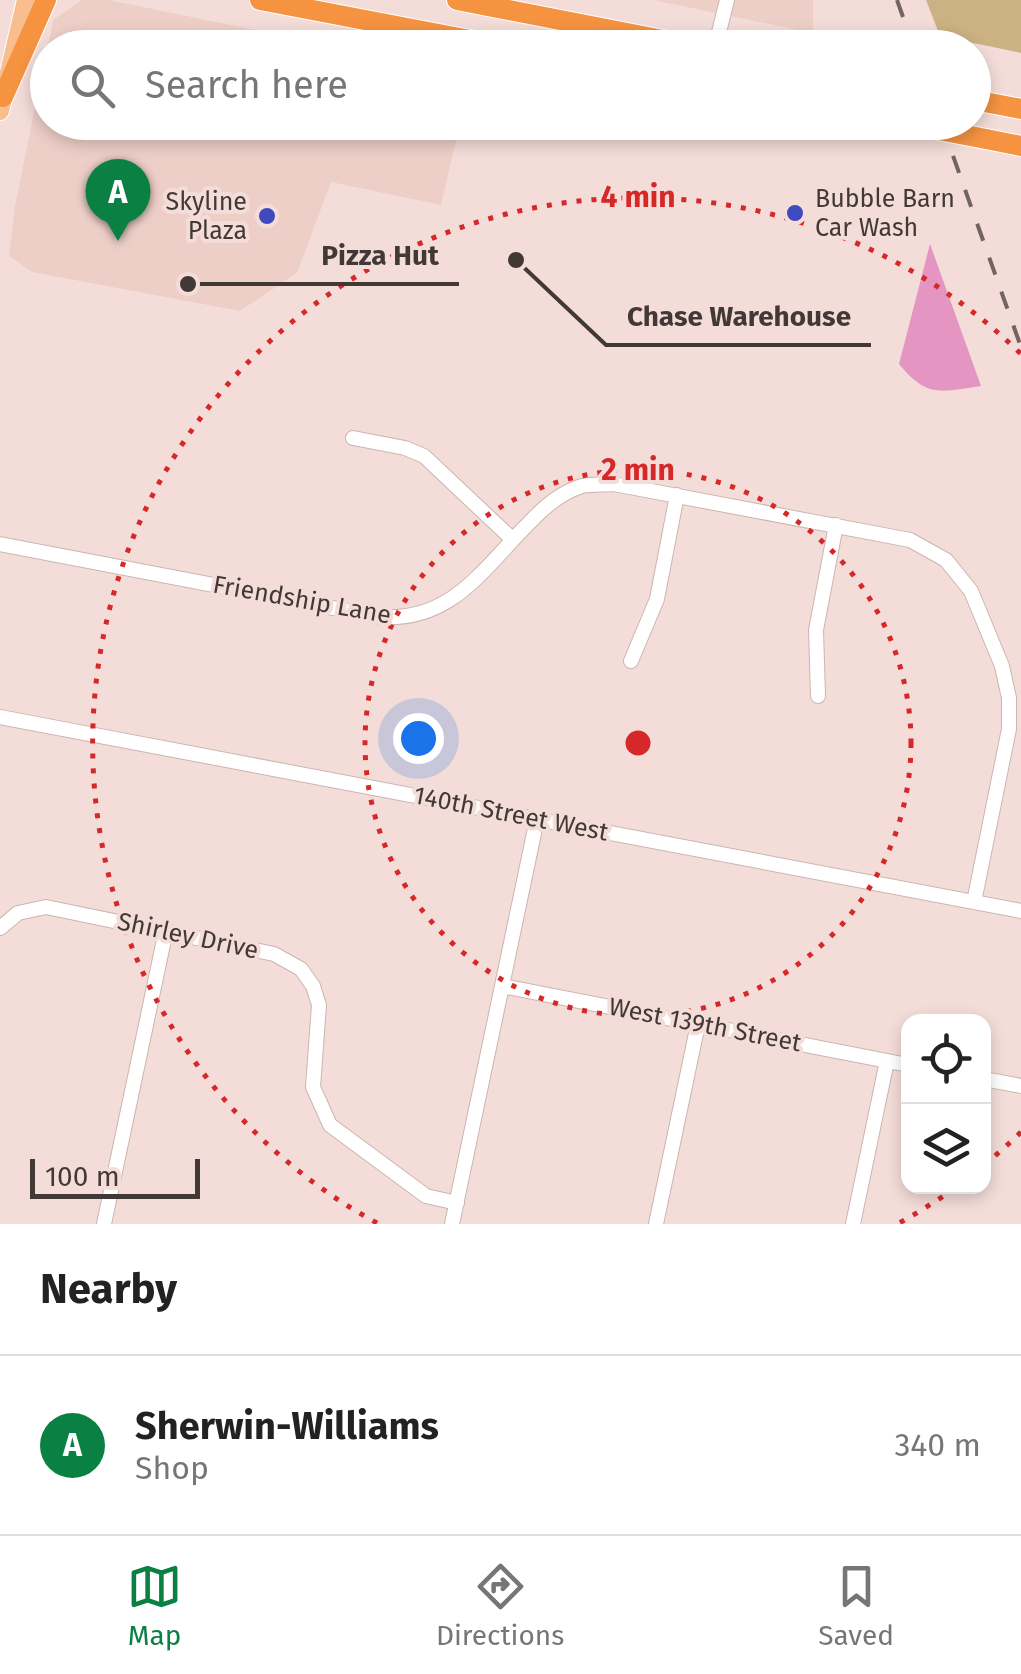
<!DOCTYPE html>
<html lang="en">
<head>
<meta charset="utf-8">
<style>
  body { margin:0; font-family:"Fira Sans",sans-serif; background:#f6f6f6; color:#222 }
  .controls { position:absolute; right:30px; bottom:30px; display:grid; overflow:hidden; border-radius:20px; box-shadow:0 5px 15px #0003 }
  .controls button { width:90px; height:90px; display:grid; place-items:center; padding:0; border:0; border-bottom:2px solid #e0e0e0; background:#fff; color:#222; font:50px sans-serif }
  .scale { position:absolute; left:30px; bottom:25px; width:170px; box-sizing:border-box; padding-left:10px; border:5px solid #423937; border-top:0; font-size:28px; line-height:35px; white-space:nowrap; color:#423937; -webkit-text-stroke:8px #f4ddd8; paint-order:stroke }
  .you { position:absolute; left:418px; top:738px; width:35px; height:35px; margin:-25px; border:8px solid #fff; border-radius:50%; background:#1a73e8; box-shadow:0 0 0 15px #1a73e833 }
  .badge { display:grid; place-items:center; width:65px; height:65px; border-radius:50%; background:#0b8043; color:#fff; font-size:32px; font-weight:700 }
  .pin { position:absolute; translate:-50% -82px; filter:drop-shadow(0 2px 5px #0008) }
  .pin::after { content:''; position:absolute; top:52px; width:35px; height:30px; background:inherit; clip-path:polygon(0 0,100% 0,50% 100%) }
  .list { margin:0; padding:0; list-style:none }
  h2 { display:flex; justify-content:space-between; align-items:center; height:130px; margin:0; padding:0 40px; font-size:42px }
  h2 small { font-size:32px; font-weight:400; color:#767676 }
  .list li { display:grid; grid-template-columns:65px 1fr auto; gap:30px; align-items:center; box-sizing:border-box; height:180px; padding:0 40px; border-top:2px solid #e0e0e0 }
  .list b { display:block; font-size:38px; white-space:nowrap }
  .list p { margin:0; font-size:32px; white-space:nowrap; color:#767676 }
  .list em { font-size:32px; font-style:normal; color:#767676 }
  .icon { flex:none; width:55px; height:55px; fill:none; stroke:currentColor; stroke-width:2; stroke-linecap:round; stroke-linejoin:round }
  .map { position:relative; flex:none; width:1021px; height:1224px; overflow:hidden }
  .search { position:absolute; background:#fff; box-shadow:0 5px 15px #0003; left:30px; right:30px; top:30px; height:110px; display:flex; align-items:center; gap:25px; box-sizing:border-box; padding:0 35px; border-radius:55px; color:#767676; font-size:38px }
  .sheet { height:310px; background:#fff }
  nav { display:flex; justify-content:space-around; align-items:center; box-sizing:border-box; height:140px; border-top:2px solid #e0e0e0; background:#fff; font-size:28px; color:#767676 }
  nav a { display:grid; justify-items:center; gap:5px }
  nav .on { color:#0b8043 }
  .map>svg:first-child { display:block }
  .built { fill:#eecfc8 }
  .green { fill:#cbb183 }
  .water { fill:#e495c2 }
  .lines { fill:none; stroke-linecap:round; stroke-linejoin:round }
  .minor-casing { stroke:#cbb5b0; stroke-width:16 }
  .major-casing { stroke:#fff; stroke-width:20 }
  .highway-casing { stroke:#fff; stroke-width:22 }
  .minor { stroke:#fff; stroke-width:14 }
  .major { stroke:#f9be8d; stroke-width:18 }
  .highway { stroke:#f59341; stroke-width:20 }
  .rail { stroke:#716461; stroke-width:4; stroke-dasharray:18 18; stroke-linecap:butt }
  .highway-bridge-casing { stroke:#fff; stroke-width:22; stroke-linecap:butt }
  .highway-bridge { stroke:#f59341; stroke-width:20 }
  .ring { fill:none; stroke:#d62828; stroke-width:5; stroke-dasharray:5 10 }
  .poi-dot { fill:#3e4abe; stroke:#f4ddd8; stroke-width:4 }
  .labels { text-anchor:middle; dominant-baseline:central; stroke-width:8; stroke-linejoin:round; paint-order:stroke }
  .poi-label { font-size:25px; fill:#423937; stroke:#f4ddd8; text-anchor:start }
  .street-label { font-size:25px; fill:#423937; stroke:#f4ddd8 }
  .centre { fill:#d62828; stroke:#f4ddd8; stroke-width:5 }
  .ring-label { font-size:30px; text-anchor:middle; font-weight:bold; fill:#d62828; stroke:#f4ddd8; stroke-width:8; stroke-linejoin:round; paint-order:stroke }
  .leader { fill:none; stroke:#423937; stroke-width:4 }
  .callout-dot { fill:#423937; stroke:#f4ddd8; stroke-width:4 }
  .callout-label { font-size:28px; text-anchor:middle; font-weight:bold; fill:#423937; stroke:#f4ddd8; stroke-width:8; stroke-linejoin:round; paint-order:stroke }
</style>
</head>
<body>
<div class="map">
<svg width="1021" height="1224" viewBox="0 0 1021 1224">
  <rect width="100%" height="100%" fill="#f4ddd8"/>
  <path class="built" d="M82,0H109L338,47L48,48L53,20Z
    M653,0H813V33Z
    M47,48L48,122L460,123L441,205L331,182L297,273L240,311L32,272L9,256L15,206Z"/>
  <path class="green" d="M926,0H1021V53L940,36Z"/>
  <path class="water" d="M930,244L981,386C940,392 927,398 899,364Z"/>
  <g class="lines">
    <defs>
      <path id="minor" d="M715,48L727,0
        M353,438L405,448L424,456L512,539
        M0,544L380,617C453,622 483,568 531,521C545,506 562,492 582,486C592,484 604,485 614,484L910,540L946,560L971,591L1002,666L1009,698V729L974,902
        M631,661L657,599L677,495
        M818,696L816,630L836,525
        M0,717L1021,911
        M0,928L18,913L46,907L274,954L301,969L313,986L319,1005L313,1087L330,1125L426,1196L457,1203
        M502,986L908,1065
        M984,1079L1021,1086
        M104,1224L166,930
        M452,1224L537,819
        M656,1224L698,1024
        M853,1224L887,1061"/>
      <path id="major" d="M0,111L26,0"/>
      <path id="highway" d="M260,0L512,48
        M457,0L704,48
        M500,42L557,48
        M3,97L46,0
        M974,100L1021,109
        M986,139L1021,146"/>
    </defs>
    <use href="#minor" class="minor-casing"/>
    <use href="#major" class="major-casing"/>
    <use href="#highway" class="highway-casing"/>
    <use href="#minor" class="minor"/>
    <use href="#major" class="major"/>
    <use href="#highway" class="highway"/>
    <path class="rail" d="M897,0L914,48
      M941,122L1021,347"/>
    <defs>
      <path id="highway-bridge" d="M902,123L986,139"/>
    </defs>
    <use href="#highway-bridge" class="highway-bridge-casing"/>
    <use href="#highway-bridge" class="highway-bridge"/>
  </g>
  <g class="ring">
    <circle cx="638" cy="743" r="273"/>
    <path d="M1021 1132A546 546 0 0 1 985 1164M955 1188A546 546 0 0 1 899 1223M377 1223A546 546 0 1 1 1021 354"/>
  </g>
  <g class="poi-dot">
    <circle cx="795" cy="213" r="10"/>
    <circle cx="267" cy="216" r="10"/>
  </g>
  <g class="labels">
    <g class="poi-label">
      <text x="815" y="199">Bubble Barn<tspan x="815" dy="29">Car Wash</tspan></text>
      <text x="247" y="202" text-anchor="end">Skyline<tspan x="247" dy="29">Plaza</tspan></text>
    </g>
    <g class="street-label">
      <text transform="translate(302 600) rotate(10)">Friendship Lane</text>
      <text transform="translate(511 814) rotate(11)">140th Street West</text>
      <text transform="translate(188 936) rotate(12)">Shirley Drive</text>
      <text transform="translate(705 1025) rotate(11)">West 139th Street</text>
    </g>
  </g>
  <circle cx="638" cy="743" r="15" class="centre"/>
  <g class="ring-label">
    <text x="638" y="207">4 min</text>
    <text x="638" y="480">2 min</text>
  </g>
  <path class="leader" d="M188 284L302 284H459M516 260L606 345H871"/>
  <g class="callout-dot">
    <circle cx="188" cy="284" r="10"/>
    <circle cx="516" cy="260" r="10"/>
  </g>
  <g class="callout-label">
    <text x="380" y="265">Pizza Hut</text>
    <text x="739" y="326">Chase Warehouse</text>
  </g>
</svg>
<div class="controls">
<button><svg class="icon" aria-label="locate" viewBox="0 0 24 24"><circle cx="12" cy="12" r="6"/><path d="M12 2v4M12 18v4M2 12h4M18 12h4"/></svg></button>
<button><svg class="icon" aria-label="layers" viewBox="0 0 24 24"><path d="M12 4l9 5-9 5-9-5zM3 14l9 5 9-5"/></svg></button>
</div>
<div class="scale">100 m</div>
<div class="you"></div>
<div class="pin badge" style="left:118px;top:241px">A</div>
<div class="search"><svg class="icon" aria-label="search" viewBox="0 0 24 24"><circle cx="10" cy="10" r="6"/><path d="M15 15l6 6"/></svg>Search here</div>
</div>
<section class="sheet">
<h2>Nearby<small></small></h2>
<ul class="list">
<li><span class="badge">A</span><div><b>Sherwin-Williams</b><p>Shop</p></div><em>340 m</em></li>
</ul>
</section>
<nav>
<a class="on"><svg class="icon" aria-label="map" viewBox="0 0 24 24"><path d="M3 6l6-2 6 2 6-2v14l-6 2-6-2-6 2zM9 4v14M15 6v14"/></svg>Map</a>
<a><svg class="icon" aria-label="directions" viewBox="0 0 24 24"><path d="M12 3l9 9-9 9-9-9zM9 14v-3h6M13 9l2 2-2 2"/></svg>Directions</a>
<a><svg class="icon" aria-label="saved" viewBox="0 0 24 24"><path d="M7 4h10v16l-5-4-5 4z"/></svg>Saved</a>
</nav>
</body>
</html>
